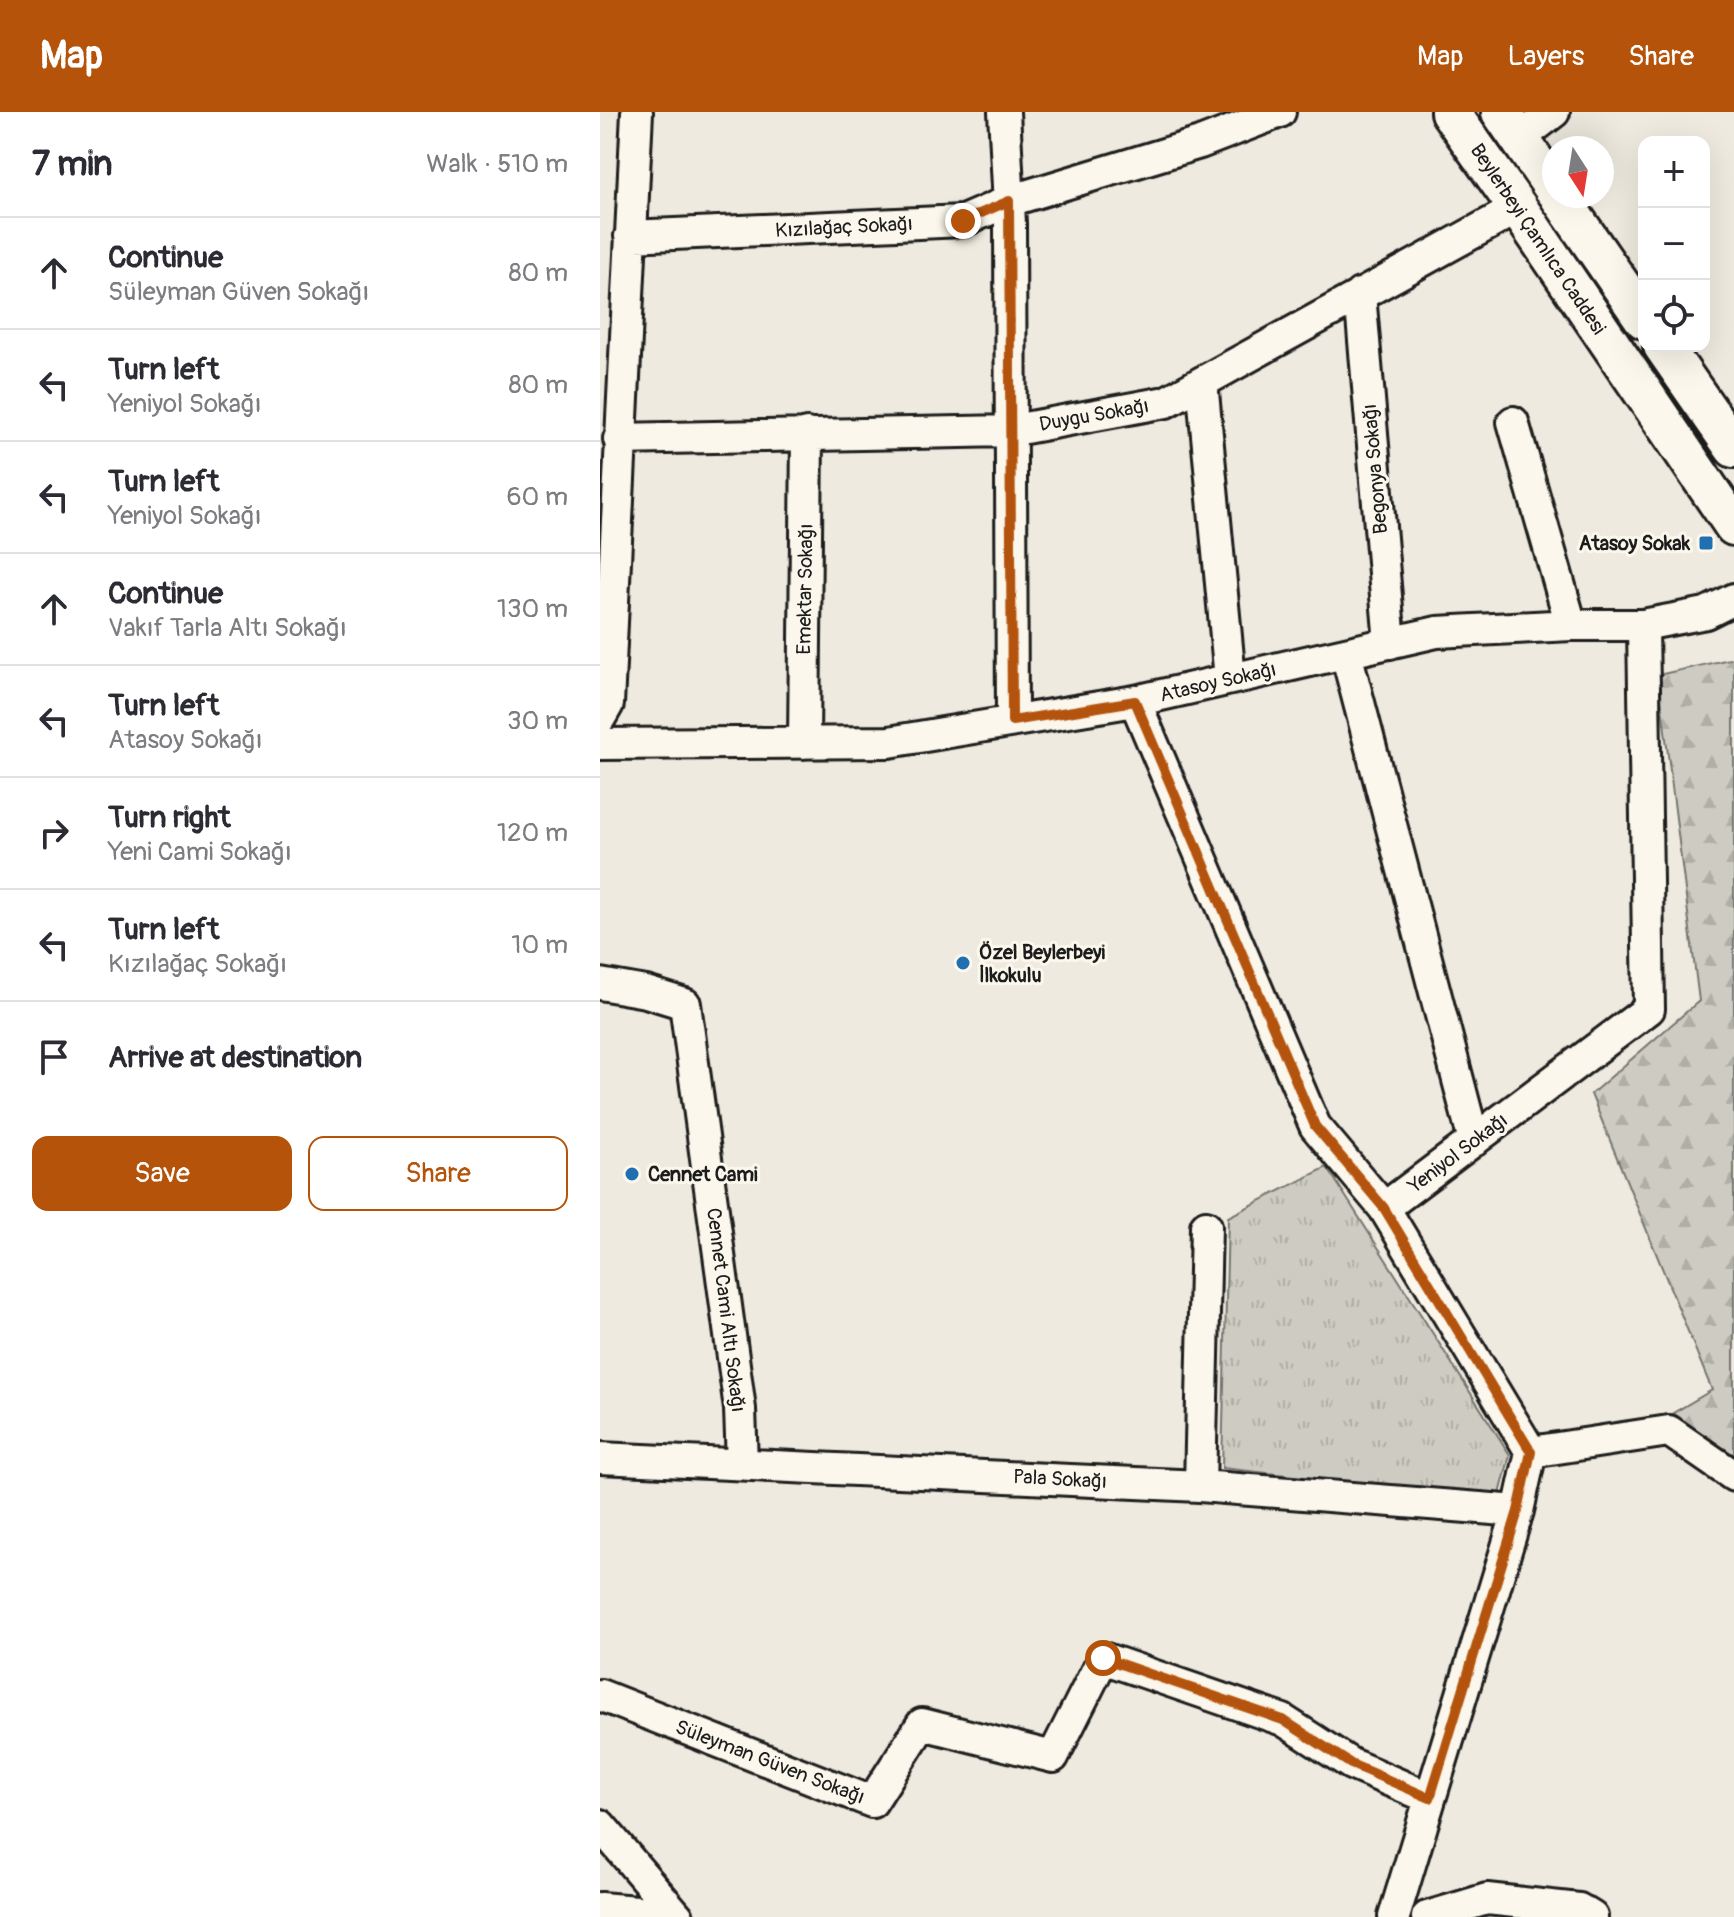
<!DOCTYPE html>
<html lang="en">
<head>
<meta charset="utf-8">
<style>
  body { margin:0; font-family:Pangolin,sans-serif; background:#f2f2f3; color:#2b2b33 }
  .controls { position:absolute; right:24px; top:24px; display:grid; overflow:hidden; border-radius:16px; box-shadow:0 8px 32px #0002 }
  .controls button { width:72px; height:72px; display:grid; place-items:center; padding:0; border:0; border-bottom:2px solid #e1e1e2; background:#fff; color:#2b2b33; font:40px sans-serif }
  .compass { position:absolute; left:942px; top:24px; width:72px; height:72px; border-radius:50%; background:#fff; box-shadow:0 8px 32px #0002; rotate:168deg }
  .stop { position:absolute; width:24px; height:24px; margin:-18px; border:6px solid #b45309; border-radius:50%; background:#fff }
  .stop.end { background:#b45309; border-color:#fff; box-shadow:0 2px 8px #0008 }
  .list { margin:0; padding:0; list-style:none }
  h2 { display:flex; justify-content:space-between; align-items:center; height:104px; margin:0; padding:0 32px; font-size:34px }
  h2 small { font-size:26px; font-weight:400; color:#7c7c81 }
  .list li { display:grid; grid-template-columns:52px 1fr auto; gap:24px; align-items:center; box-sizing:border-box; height:112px; padding:0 32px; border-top:2px solid #e1e1e2 }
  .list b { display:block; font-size:30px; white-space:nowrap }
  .list p { margin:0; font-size:26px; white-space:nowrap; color:#7c7c81 }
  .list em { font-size:26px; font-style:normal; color:#7c7c81 }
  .actions { display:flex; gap:16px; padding:24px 32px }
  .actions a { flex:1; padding:18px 0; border:2px solid #b45309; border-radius:16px; text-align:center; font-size:28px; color:#b45309 }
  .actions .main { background:#b45309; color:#fff }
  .icon { flex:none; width:44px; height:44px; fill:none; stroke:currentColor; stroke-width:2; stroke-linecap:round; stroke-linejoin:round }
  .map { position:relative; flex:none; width:1134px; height:1805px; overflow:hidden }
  header { display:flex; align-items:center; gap:48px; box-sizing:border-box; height:112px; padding:0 40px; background:#b45309; color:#fff }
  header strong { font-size:38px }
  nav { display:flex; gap:44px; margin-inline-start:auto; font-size:28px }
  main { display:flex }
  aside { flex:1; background:#fff }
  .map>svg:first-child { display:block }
  .grass { fill:url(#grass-tufts); stroke:#75746f; stroke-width:2 }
  .forest { fill:url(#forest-firs); stroke:#75746f; stroke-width:2 }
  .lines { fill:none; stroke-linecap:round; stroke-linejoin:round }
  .minor-casing { stroke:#1c1c1c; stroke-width:36 }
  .major-casing { stroke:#1c1c1c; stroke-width:44 }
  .minor { stroke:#fbf7ec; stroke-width:30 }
  .major { stroke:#fbf7ec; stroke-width:38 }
  .route { stroke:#b45309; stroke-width:10 }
  .poi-dot { fill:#1f6fb2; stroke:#fbf7ec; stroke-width:3 }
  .labels { text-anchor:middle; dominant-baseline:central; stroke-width:6; stroke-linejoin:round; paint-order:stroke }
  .street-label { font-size:20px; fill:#1c1c1c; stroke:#fbf7ec }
  .poi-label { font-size:20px; font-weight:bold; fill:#1c1c1c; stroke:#fbf7ec; text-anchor:start }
</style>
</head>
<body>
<header>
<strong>Map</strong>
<nav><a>Map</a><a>Layers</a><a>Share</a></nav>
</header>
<main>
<aside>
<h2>7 min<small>Walk · 510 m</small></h2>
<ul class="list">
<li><svg class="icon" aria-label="ahead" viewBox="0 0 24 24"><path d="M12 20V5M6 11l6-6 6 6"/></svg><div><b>Continue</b><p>Süleyman Güven Sokağı</p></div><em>80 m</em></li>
<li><svg class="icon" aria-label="left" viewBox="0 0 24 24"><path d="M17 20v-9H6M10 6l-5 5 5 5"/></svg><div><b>Turn left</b><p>Yeniyol Sokağı</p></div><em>80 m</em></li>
<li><svg class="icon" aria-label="left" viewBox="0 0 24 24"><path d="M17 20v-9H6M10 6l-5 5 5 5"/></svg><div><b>Turn left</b><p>Yeniyol Sokağı</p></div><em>60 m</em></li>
<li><svg class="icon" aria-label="ahead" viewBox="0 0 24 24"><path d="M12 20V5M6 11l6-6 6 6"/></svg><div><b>Continue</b><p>Vakıf Tarla Altı Sokağı</p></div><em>130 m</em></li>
<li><svg class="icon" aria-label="left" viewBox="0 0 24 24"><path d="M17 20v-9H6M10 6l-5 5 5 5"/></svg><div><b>Turn left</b><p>Atasoy Sokağı</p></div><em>30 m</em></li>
<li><svg class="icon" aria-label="right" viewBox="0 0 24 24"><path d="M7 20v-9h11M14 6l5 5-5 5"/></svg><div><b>Turn right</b><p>Yeni Cami Sokağı</p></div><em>120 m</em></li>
<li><svg class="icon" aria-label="left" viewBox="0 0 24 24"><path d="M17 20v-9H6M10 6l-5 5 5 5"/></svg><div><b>Turn left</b><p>Kızılağaç Sokağı</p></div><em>10 m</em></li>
<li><svg class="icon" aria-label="arrive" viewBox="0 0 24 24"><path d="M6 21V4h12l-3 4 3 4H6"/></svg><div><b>Arrive at destination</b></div></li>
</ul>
<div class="actions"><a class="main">Save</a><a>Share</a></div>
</aside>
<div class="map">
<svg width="1134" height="1805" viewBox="0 0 1134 1805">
  <defs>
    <pattern id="grass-tufts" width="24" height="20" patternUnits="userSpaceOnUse" patternTransform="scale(2)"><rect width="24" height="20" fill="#ceccc2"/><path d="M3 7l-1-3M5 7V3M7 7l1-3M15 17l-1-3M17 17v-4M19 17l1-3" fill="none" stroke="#b0afa6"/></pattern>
    <pattern id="forest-firs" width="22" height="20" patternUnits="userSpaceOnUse" patternTransform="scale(2)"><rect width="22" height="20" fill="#ceccc2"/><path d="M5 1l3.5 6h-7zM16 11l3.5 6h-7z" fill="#b0afa6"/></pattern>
  </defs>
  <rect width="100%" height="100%" fill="#eeeadf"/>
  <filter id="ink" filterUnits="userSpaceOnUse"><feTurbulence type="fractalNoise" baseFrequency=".0125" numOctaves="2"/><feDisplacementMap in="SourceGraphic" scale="16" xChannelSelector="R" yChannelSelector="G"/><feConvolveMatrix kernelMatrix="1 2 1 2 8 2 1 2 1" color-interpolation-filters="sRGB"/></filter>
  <g filter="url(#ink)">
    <path class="grass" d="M727,1055L910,1343L899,1386L622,1356L628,1105Z"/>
    <path class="forest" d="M1134,546V1379L1053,1313L1112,1278L991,982L1099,889L1058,563Z"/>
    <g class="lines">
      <defs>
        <path id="minor" d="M404,0L410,112L412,609
          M920,26L954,0
          M30,124L363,109L409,89L600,31L680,0
          M760,182L790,531
          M602,270L630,567
          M913,310L971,513
          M19,327L409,319L566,290L918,96
          M746,541L874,1029
          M535,589L715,1014L784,1096L931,1340L918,1399L794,1805
          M0,606L8,592L37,0
          M204,631L207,322
          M0,632L289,630L535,589L837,520L971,513H1043L1106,501L1134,487
          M0,872L46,880L85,892L140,1297L142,1352
          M784,1096L1049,897L1043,513
          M931,1340L1069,1319L1134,1364
          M0,1346L600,1374L918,1399
          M600,1374L606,1114
          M0,1583L272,1690L322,1612L453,1645L503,1546L683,1608L751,1652L830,1686
          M0,1713L78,1805
          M0,1796L74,1802
          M827,1805L887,1787L979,1797L992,1805"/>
        <path id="major" d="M850,0L918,96L1134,414
          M901,0L954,77
          M959,84L1044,207
          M1063,234L1134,336"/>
      </defs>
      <use href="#minor" class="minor-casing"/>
      <use href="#major" class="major-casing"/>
      <use href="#minor" class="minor"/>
      <use href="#major" class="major"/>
    </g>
  </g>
  <g class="lines" filter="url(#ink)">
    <path class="route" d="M363,109L409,89L412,609L535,589L715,1014L784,1096L931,1340L918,1399L830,1686L751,1652L683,1608L503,1546"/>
  </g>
  <g class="poi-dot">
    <rect x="1098" y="423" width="16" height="16" rx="4"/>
    <circle cx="363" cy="851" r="8"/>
    <circle cx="32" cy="1062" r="8"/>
  </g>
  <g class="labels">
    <g class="street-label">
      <text transform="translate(244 115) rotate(-3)">Kızılağaç Sokağı</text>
      <text transform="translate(938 127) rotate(56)">Beylerbeyi Çamlıca Caddesi</text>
      <text transform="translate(494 303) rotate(-10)">Duygu Sokağı</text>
      <text transform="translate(775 357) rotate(-95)">Begonya Sokağı</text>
      <text transform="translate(205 477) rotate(-89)">Emektar Sokağı</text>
      <text transform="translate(618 570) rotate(-13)">Atasoy Sokağı</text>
      <text transform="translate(858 1041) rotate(-37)">Yeniyol Sokağı</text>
      <text transform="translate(126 1198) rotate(83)">Cennet Cami Altı Sokağı</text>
      <text transform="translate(460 1367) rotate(3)">Pala Sokağı</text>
      <text transform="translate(170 1650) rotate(21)">Süleyman Güven Sokağı</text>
    </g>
    <g class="poi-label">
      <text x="1090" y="431" text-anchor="end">Atasoy Sokak</text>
      <text x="379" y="840">Özel Beylerbeyi<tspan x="379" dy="23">İlkokulu</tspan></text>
      <text x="48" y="1062">Cennet Cami</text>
    </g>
  </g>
</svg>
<div class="controls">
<button>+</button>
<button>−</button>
<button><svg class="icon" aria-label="locate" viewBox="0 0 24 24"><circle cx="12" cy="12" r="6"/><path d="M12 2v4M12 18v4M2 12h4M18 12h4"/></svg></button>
</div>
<svg class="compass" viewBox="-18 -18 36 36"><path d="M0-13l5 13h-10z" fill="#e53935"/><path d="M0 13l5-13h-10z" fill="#7c7c81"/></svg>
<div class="stop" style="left:503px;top:1546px"></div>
<div class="stop end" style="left:363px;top:109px"></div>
</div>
</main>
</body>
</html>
